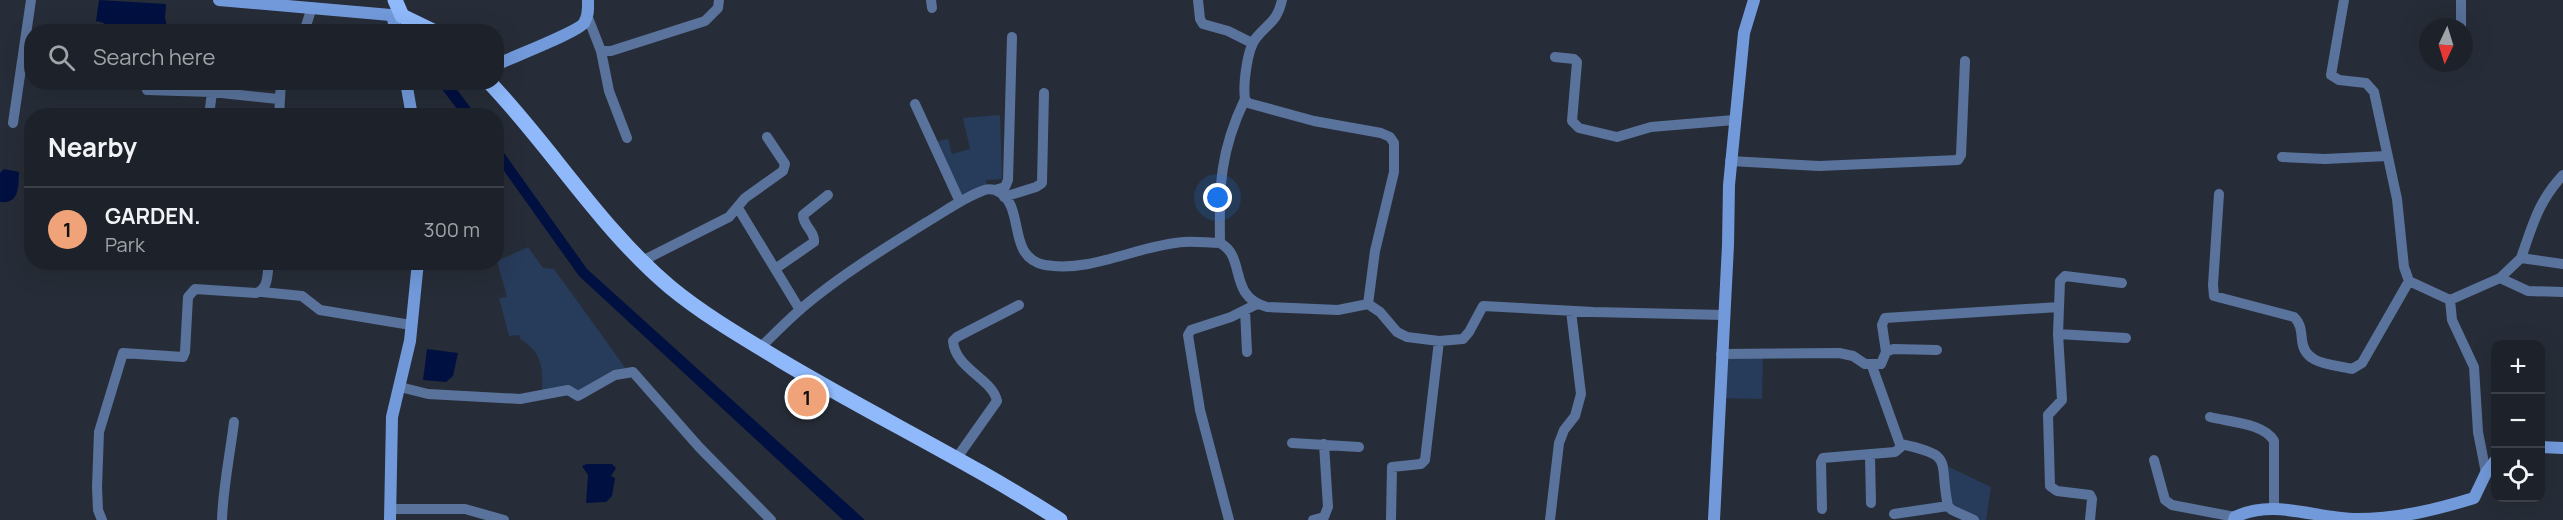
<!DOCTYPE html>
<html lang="en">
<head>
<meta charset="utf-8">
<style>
  body { margin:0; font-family:Manrope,sans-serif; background:#252a32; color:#f1f3f6 }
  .controls { position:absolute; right:18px; bottom:18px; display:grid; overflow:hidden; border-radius:12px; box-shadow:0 6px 24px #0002 }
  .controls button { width:54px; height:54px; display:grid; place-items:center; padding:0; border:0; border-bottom:2px solid #3b3f47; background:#1d222a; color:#f1f3f6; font:30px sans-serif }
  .compass { position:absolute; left:2419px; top:18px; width:54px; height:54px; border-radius:50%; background:#1d222a; box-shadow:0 6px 24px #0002; rotate:184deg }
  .you { position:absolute; left:1218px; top:198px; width:21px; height:21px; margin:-15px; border:4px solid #fff; border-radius:50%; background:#1a73e8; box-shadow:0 0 0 9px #1a73e833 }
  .badge { display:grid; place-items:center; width:39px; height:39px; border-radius:50%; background:#f0a378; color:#111; font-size:20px; font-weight:700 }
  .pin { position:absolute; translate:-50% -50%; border:3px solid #fff; box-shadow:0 2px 6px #0006 }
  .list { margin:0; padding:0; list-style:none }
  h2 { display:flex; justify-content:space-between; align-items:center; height:78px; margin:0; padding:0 24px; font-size:26px }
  h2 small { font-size:20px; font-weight:400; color:#a0a4a8 }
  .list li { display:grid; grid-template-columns:39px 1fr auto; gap:18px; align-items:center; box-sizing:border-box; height:84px; padding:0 24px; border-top:2px solid #3b3f47 }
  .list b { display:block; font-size:22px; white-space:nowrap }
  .list p { margin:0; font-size:20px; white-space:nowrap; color:#a0a4a8 }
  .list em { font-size:20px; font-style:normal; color:#a0a4a8 }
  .icon { flex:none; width:33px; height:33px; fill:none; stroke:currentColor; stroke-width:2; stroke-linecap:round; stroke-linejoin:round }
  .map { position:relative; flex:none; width:2563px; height:520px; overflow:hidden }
  .search { position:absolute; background:#1d222a; box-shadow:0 6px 24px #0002; left:24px; top:24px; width:480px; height:66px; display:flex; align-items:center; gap:15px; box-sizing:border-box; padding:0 21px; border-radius:24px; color:#a0a4a8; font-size:22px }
  .panel { position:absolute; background:#1d222a; box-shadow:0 6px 24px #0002; left:24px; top:108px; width:480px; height:162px; border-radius:24px }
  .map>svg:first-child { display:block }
  .green { fill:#273b5a }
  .water { fill:#001040 }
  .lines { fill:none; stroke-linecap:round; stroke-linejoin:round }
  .street { stroke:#5a739c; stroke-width:10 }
  .secondary { stroke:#729adb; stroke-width:12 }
  .primary { stroke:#8fb9fb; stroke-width:15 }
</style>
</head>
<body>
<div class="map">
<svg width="2563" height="520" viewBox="0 0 2563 520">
  <rect width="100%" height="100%" fill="#272d38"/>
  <path class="green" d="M1000,115L1002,179L986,180L987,188L957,201L930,143L948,139L952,154L970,149L963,118Z
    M528,247L543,268L554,269L629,373L578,396L542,394C543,367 543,353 519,338L521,335L509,336L499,298L507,297L497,261Z
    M1721,354L1763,355L1762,399L1719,398Z
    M798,378L817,385L814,391L828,401L815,420L786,393Z
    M1947,466L1991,487L1986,520H1963L1941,510Z"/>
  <path class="water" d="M99,0L166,4L165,18L168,31H102L104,23L96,21Z
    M437,83H452L476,115H462Z
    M497,143L587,269L865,520H843L579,276L497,161Z
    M4,169L19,172C18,187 20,204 0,202V173Z
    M427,349L458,353L453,376L446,382L423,380Z
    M587,464H612L616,468L611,476L615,478L612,496L606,502L586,503L588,475L582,466Z"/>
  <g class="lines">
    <path class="street" d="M931,0L932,8
      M1198,0L1200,19L1203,24L1228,31L1252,43
      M1282,0C1277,22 1269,22 1256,38C1247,49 1243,85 1245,99L1248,103L1314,121L1381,133L1390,137L1394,143V172L1375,251L1368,304
      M2344,0L2331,75L2339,80L2366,83L2374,92L2397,199L2404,267L2409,281L2450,300
      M2461,0V27
      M587,15L601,51H611L705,21L718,8L719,0
      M304,32L312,7
      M601,51L609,91L627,138
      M1555,57L1574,59L1577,62L1572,121L1579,128L1617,137L1651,127L1734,120
      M147,90L212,92L278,99
      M915,104L960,202
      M209,116L212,92
      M279,116L281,82
      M13,123L31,0
      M2282,157L2325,159L2387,156
      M1730,161L1819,166L1958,160L1961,155L1965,61
      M995,190L1005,187L1008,180L1012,37
      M2219,194L2213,285L2214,296L2294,317C2301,324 2301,331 2302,340C2304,365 2332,364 2352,369L2362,363L2409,281
      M1004,197L1036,187L1042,183L1044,93
      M738,208L800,310
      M1220,243C1219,186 1220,151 1245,99
      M2521,258C2533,224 2538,202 2563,175
      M642,261L729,217L745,198L783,171L785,164L767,137
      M775,269L814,242C815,231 803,226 803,215L828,195
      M2500,278L2528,291L2563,292
      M262,292L302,296L320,310L411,325
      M1245,310L1247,352
      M2058,334L2126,338
      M760,348C774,334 788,320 803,307C841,275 885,248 927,222C944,212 963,198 982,191C986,189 991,189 995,190C1028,203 1004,257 1045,265C1092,273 1138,245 1184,242C1196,241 1208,243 1220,243C1247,257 1227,296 1267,307L1338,310L1368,304L1380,312L1397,332L1407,337L1439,341L1463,339L1469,332L1483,306L1593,312L1724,315
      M1886,352L1882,325L1885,318L2059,307
      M1721,354L1839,353L1853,356L1865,364H1881L1886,352L1893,349L1937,350
      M400,387L428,394L520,399L568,390L578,396L615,375L633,372L699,447L771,520
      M2210,417C2229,422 2264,423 2274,441V508
      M1292,443L1359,447
      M1901,444C1956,456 1938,459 1948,506L1952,510L1974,520
      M1870,455L1871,503
      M956,459L997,401C993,379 955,369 953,341L957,337L1019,305
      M2154,460L2165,500L2172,505L2235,517
      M2486,473L2478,432L2474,367L2452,320L2450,300L2500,278L2521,258L2563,264
      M390,509H465L504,520
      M1822,509L1821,462L1823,458L1895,452L1901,447L1872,366
      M1894,514L1948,506
      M102,520L98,510L97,487L99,432L123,353L183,357L185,352L188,297L195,289L256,293C269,289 267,274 269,262
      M222,520C223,487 230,455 234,422
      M1229,520L1200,410L1188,335L1191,330L1231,317L1257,304
      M1313,520L1324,517L1328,507L1324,444
      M1391,520L1392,467L1421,464L1425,460L1439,341
      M1550,520L1559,443L1564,430L1575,416L1581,394L1571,311
      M2090,520L2092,499L2090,495L2057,491L2050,486L2048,415L2062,400L2058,334L2060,281L2065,276L2122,283"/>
    <path class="secondary" d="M219,0L402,16
      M392,15L396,32
      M496,65C512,57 578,32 584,23C589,15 588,8 588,0
      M406,82L412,116
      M2540,447L2563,448
      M390,520L392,417L410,341L418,262
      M1714,520L1728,245L1729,185L1744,33L1754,0
      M2234,520L2235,517C2275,498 2315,519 2357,519C2398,519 2435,510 2474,498L2486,473L2496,460"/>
    <path class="primary" d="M395,0L402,16L435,32
      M489,82C552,148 600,228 670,287C704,315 742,337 780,360C872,415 970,462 1060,520"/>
  </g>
</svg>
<div class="controls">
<button>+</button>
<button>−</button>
<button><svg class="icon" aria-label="locate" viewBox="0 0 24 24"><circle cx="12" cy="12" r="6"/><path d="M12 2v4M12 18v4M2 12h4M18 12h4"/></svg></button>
</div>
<svg class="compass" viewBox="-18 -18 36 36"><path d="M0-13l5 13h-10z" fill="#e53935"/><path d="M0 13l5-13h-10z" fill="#a0a4a8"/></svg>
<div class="you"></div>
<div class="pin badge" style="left:807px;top:397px">1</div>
<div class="search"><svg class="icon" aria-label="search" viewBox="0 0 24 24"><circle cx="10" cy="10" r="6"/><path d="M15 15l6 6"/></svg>Search here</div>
<section class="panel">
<h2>Nearby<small></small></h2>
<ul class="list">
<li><span class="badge">1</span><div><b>GARDEN.</b><p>Park</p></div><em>300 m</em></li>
</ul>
</section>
</div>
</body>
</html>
